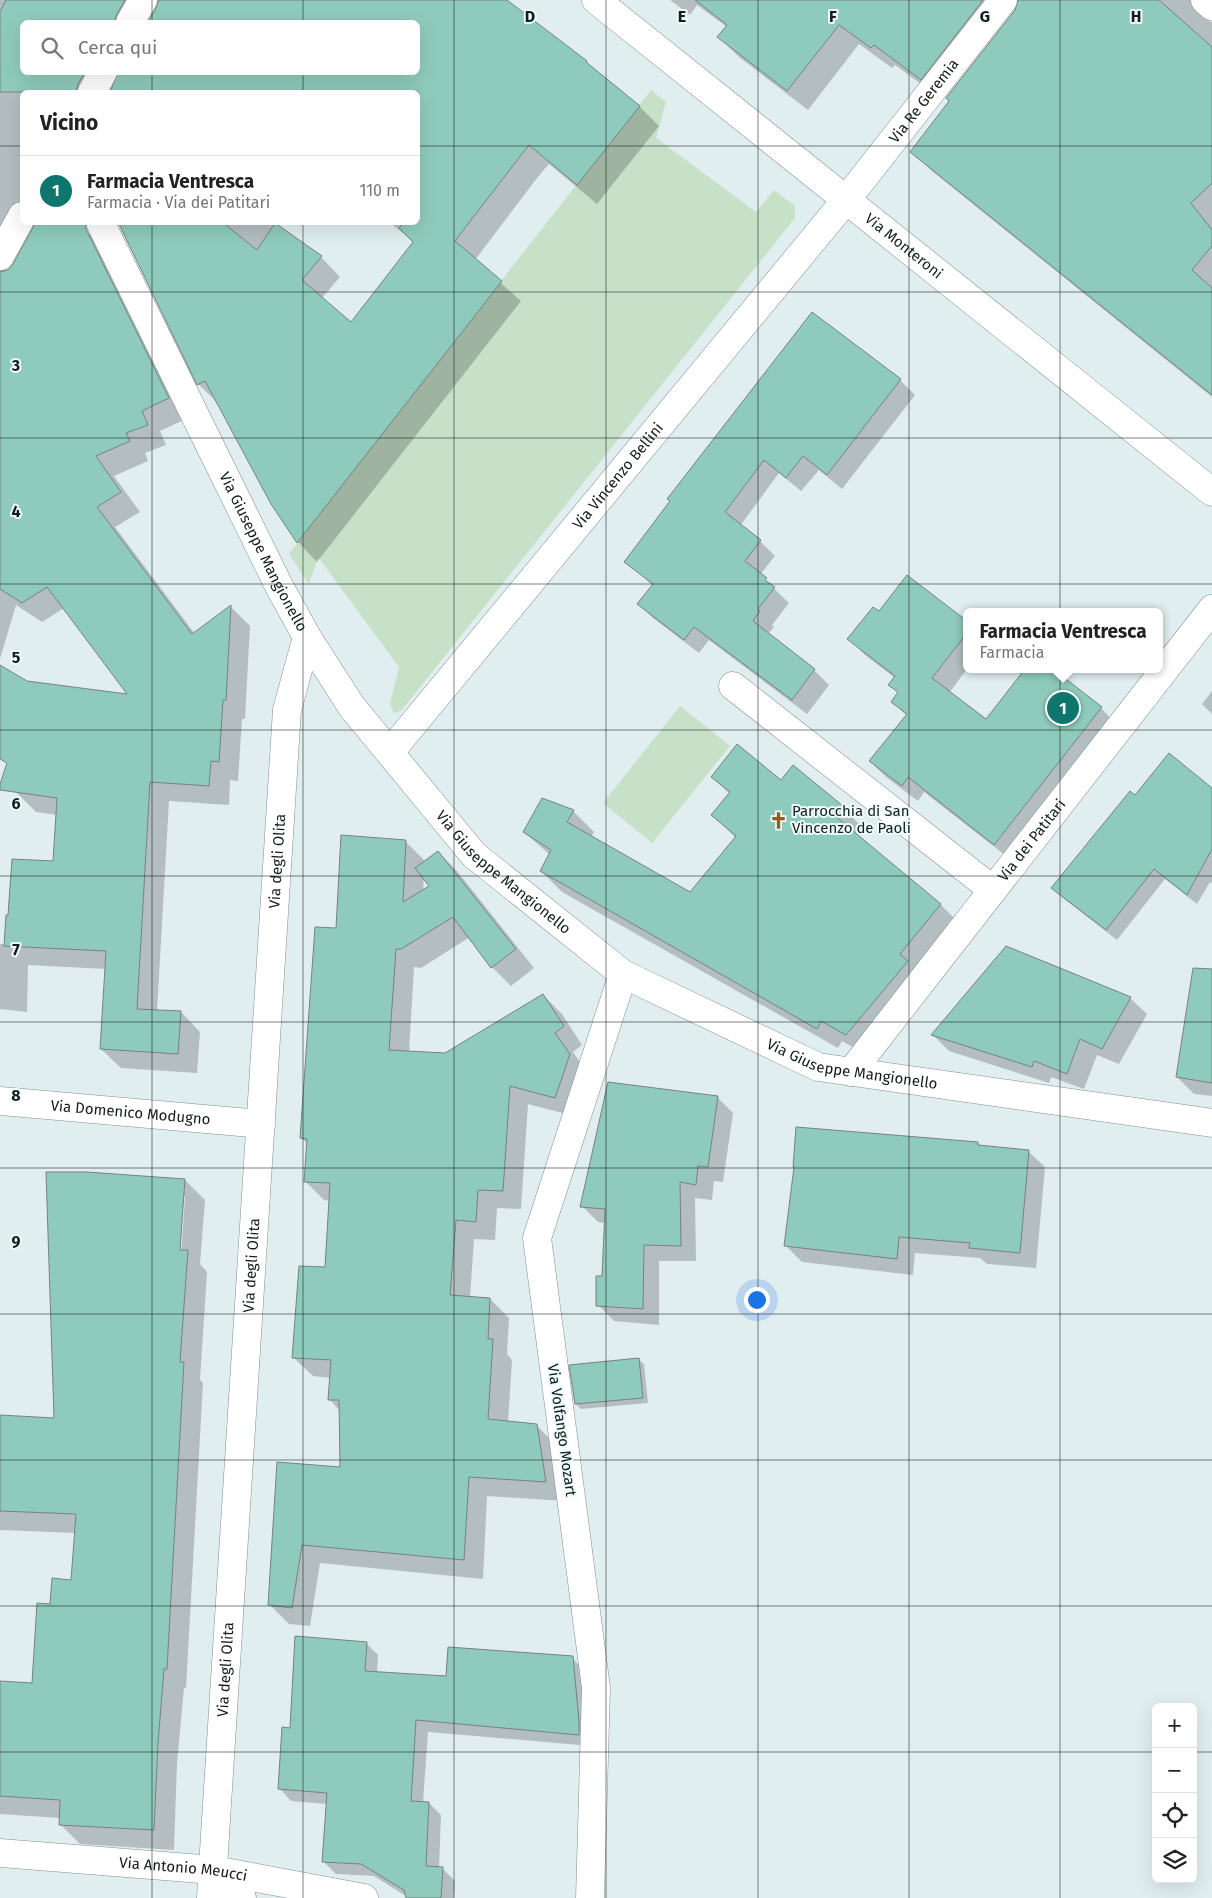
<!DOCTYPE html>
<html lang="it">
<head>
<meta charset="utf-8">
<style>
  body { margin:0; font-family:"Fira Sans",sans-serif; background:#f2f2f2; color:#222 }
  .controls { position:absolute; right:15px; bottom:15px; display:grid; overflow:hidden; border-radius:8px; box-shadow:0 5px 20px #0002 }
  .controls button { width:45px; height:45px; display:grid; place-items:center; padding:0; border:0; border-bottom:1px solid #e0e0e0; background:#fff; color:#222; font:25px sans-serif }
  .you { position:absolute; left:756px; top:1299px; width:18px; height:18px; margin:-12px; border:4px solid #fff; border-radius:50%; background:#1a73e8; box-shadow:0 0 0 8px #1a73e833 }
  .badge { display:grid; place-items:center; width:32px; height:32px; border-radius:50%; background:#0f766e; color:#fff; font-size:16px; font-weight:700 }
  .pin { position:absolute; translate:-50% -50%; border:2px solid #fff; box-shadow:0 1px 5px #0006 }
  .popup { position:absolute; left:963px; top:608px; width:200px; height:65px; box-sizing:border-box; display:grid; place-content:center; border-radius:8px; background:#fff; filter:drop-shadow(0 1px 4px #0005); font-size:16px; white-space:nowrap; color:#767676 }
  .popup b { font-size:19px; color:#222 }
  .popup::after { content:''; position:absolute; left:50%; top:100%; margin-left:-10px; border:10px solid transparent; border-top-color:#fff }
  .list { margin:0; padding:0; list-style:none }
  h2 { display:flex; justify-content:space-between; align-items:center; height:65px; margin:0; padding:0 20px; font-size:21px }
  h2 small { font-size:16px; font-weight:400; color:#767676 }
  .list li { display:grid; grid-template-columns:32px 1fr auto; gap:15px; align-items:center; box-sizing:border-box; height:70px; padding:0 20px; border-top:1px solid #e0e0e0 }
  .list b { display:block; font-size:19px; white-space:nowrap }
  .list p { margin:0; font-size:16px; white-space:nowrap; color:#767676 }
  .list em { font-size:16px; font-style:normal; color:#767676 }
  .icon { flex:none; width:28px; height:28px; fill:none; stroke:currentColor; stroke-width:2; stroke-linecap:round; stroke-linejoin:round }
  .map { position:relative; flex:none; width:1212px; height:1898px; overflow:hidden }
  .search { position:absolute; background:#fff; box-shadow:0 5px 20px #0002; left:20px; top:20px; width:400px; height:55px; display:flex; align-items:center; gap:12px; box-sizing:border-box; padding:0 18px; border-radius:8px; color:#767676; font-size:19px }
  .panel { position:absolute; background:#fff; box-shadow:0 5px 20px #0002; left:20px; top:90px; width:400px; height:135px; border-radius:8px }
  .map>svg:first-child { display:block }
  .green { fill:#c7e1c9 }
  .shadow { fill:#0003; fill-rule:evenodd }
  .building { fill:#8fcbbc; stroke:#77827f }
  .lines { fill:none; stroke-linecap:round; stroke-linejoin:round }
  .minor-casing { stroke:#838f91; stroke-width:29 }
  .secondary-casing { stroke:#838f91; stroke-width:29 }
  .minor { stroke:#fff; stroke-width:28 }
  .secondary { stroke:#fff; stroke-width:28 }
  .grid { fill:none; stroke:#161b1b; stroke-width:1; stroke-opacity:0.55 }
  .labels { text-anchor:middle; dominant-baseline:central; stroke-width:4; stroke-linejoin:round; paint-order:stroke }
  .street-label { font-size:15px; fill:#161b1b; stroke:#eefcfd }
  .poi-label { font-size:15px; fill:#161b1b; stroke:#eefcfd; text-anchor:start }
  .grid-label { font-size:16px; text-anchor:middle; font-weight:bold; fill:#161b1b; stroke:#eefcfd; stroke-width:4; stroke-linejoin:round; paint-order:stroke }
</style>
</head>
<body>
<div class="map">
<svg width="1212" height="1898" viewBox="0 0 1212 1898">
  <rect width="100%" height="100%" fill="#e1eef0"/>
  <path class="green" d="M651,90L666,102L656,138L756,212L774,190L795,206V218L401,711L394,713L390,704L399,667L318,557L309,584L289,554L376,440Z
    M680,706L730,746L652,843L603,803Z"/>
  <path class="shadow" d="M0,0H505L586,62L598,74L639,106L659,126L597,204L549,164L537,178L475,260L521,301L317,562L298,542L273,504L219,404L198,384L120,222H272L321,257L340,277L322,298L352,323L414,242L389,222H418V92H111L119,77L115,78L104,92H22V222L28,228L5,272L85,230L106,250L188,418L160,431L166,445L145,453L148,461L114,476L140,512L115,527L195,634L231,607L250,626L245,719H242L238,781L230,780L229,805L169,801L157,1011L181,1012L200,1032L197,1073L121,1068L101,1049L106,969L28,965L27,1012L0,1009V944H6L12,860L54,862L57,815L36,812L16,792L0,712V667L27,683L130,695L64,608L42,622L16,605L0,659ZM156,5H159L149,22H418V72H22V22H143L149,11Z
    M670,0H1212L1209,17L1210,22H1212V397L932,171L911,151L950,101L1019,4L1011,10L941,99L895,65L892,68L859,44L808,110L739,57L719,37L727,27L697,5L690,15Z
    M812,314L900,380L915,395L842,489L819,470L801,491L779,473L740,526L760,541L775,556L760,575L789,603L772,625L774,627L768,634L814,670L829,685L807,714L709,640L699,653L653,618L639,604L653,586L626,561Z
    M879,613L967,622V669L949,693L986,721L1101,708L1116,724L1010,859L924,792L918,801L886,777L870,761L907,716L893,702L899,693L890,684L895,678L865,655L849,639Z
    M1212,691V714L1202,704Z
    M793,767L842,807L863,828L856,835L941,905L961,925L867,1055L842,1041L838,1048L562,892L541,871L550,855L524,832L573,811L594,832L591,837L691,894L736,838L713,815L730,794L712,777L781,781Z
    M1212,789V884L1210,882L1197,904L1165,879L1117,940L1063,898L1053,888L1135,797Z
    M405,841L424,860V863L438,852L457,871L534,968L511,986L492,967L470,937L421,968L414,967L409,1052L446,1054L543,995L562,1014L582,1045L573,1052L588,1074L574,1116L528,1104L521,1209L497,1208L495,1240L474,1239L470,1298L490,1299L509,1318L507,1354L512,1360L508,1422L536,1425L555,1444L564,1501L487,1496L483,1579L320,1563L310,1626L289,1624L270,1605L341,1468L340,1411L329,1399L331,1378L313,1376L294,1358L326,1269L330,1201L324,1200L305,1181L308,1144L301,1138L337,930ZM424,877L431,886L423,891Z
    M1130,998L1147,1014L1119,1064L1097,1055L1084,1089L1051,1077L1049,1083L949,1051L933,1035Z
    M1212,1031V1096L1194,1094L1177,1077Z
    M717,1097L733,1113L723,1182L714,1181L712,1200L695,1198L696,1261H659V1325L614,1321L598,1305L604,1277L606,1223L598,1222L582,1206Z
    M978,1143L982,1147L1028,1151L1045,1167L1036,1268L987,1264L980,1258L915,1253L913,1275L802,1262L786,1246Z
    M185,1180L205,1200L200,1264L207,1272L200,1380L203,1383L186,1688H184L177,1763L174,1850L80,1844L60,1824V1818L0,1814V1682L33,1684L52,1606L72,1581L76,1533L0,1530V1416L55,1420ZM183,1196H185L181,1256H178Z
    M638,1359L644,1364L648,1403L581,1409L576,1404Z
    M366,1643L378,1655L377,1673L447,1678L572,1658L584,1670L591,1746L428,1732L423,1803H429L441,1815L439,1868L443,1869L455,1881L454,1898H409L374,1876L336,1874L324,1862L327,1804L291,1801L279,1788L292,1729Z"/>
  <path class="building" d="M6,0H125L117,14L114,22H22V72H85L78,84L76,92H0V12Z
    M159,0H507L587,61L586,62L640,106L577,185L529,145L518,159L455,241L502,281L297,543L271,504L205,381L197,385L118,222H222L257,250L275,223L322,256L302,280L351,322L413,242L399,228L404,222H418V92H110L118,72H418V22H148L156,8Z
    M695,0H983L921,80L874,45L871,48L839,25L787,91L717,37L727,25Z
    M1018,0H1159L1212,47V183L1191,203L1212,230V246L1192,270L1212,288V395L910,152L949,101L946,98L1015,10Z
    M36,222H85L86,229L169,398L142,411L148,425L126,433L130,441L96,456L121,492L97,507L192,634L231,605L226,700H223L219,762L211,761L209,786L150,782L137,1009L181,1011L178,1054L100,1049L106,951L4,946L6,915H8L12,859L53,861L57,798L0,790V784L7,763L0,759V665L27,681L127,694L47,587L22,603L0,589V272L8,270L13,264Z
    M812,312L901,379L827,475L803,456L786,478L764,460L725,512L761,540L745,561L767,578L765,580L775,587L758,609L760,611L753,621L815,669L792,700L694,627L684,640L637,604L653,584L624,562L670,501L667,499Z
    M907,575L967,621V633L932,678L986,719L1025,669H1053L1102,707L994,845L908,777L902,786L869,761L907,714L891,702L898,692L888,685L895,676L847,639L873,607L879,611Z
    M737,744L781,780L793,765L843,806L835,816L941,904L900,954L908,961L846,1035L821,1021L817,1029L540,871L551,850L523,832L542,798L574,810L567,822L690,892L736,836L711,815L730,792L711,777Z
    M1169,753L1212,788V849L1187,895L1154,869L1106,930L1051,888L1130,791L1135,795Z
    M341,835L406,840L403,902L429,886L415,868L438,851L516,949L491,968L453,917L401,949H396L389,1050L445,1053L543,994L564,1026L555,1033L570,1054L555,1098L510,1086L503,1191L478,1190L476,1222L456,1220L450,1295L490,1298L488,1339H493L488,1419L537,1424L546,1482L469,1477L464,1560L302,1545L292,1608L268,1605L277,1462L340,1467L339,1400H328L331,1360L292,1358L299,1266L325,1267L330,1183L304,1182L307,1139L300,1138L315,927L336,928Z
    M1006,946L1131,997L1102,1049L1080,1039L1067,1074L1034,1061L1032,1067L931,1035Z
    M1193,968L1212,969V1083L1176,1077Z
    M608,1082L718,1096L708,1167L698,1166L696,1185L680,1182L681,1246L644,1245L643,1309L596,1306V1276H602L605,1209L580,1207Z
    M796,1127L978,1142V1145L1029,1150L1020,1253L969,1248L970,1243L899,1237L897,1259L784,1246L794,1167H793Z
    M46,1172H87L185,1179L180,1250H188L180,1362H184L167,1669H164L158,1743L154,1830L59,1825L60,1800L0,1796V1681L32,1683L37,1603L50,1604L52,1578L71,1580L76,1514L0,1511V1415L54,1418Z
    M639,1358L643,1398L575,1404L569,1365Z
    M295,1636L367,1642L365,1671L446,1676L448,1647L573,1656L579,1721V1735L416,1720L411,1801L429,1802L426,1866L443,1867L441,1898H406L404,1890L361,1864L322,1862L327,1793L278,1789L282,1727L290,1728Z"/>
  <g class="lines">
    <defs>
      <g id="minor">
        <path d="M1205,0L1212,6"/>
        <path d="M130,22L143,0"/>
        <path d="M92,92L103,72"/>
        <path id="s1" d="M100,222L279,586L307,637L352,707L474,855L623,974L818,1067L1212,1123"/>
        <path d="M0,256L22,216"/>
        <path d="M733,686L993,890"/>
        <path id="s2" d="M390,752L846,200L1003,0"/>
        <path id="s3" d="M851,1072L1212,609"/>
        <path id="s4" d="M0,1101L261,1124"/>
        <path id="s5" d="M0,1853L214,1870L364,1898"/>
        <path d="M214,1870L242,1898"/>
        <path id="s6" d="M211,1898L287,710L307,637"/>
        <path d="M590,1898L596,1688L537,1238L623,974"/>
      </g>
      <g id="secondary">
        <path id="s7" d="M596,0L1212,492"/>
      </g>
    </defs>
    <use href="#minor" class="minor-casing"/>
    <use href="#secondary" class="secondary-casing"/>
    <use href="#minor" class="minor"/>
    <use href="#secondary" class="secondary"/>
  </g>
  <path class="grid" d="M152,0V22M303,0V22M454,0V1898M606,0V1898M758,0V1898M909,0V1898M1060,0V1898M152,72V92M303,72V92M0,146H22M418,146H1212M152,222V1898M303,222V1898M0,292H1212M0,438H1212M0,584H1212M0,730H1212M0,876H1212M0,1022H1212M0,1168H1212M0,1314H1212M0,1460H1212M0,1606H1212M0,1752H1156M1193,1752H1212"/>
  <defs>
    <symbol id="church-bare" viewBox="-9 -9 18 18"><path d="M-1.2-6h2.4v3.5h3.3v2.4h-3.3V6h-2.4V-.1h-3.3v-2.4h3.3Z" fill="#965a1b" stroke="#eefcfd" stroke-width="2.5" paint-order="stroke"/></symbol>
  </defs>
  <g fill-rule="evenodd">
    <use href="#church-bare" x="766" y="808" width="25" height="25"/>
  </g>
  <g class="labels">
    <g class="street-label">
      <text stroke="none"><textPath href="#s2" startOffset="842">Via Re Geremia</textPath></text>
      <text stroke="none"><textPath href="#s7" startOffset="394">Via Monteroni</textPath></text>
      <text stroke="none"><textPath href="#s2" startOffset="358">Via Vincenzo Bellini</textPath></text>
      <text stroke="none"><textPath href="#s1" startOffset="368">Via Giuseppe Mangionello</textPath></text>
      <text stroke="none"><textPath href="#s3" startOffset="294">Via dei Patitari</textPath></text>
      <text stroke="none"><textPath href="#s6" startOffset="1039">Via degli Olita</textPath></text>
      <text stroke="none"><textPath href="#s1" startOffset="772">Via Giuseppe Mangionello</textPath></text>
      <text stroke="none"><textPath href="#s1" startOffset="1178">Via Giuseppe Mangionello</textPath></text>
      <text stroke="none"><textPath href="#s4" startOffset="131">Via Domenico Modugno</textPath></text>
      <text stroke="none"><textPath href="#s6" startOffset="634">Via degli Olita</textPath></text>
      <text transform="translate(562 1430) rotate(82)">Via Volfango Mozart</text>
      <text stroke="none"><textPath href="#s6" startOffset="229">Via degli Olita</textPath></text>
      <text stroke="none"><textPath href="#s5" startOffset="184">Via Antonio Meucci</textPath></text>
    </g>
    <g class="poi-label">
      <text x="792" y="811">Parrocchia di San<tspan x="792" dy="17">Vincenzo de Paoli</tspan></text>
    </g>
  </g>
  <g class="grid-label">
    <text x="530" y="22">D</text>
    <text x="682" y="22">E</text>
    <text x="833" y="22">F</text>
    <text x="985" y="22">G</text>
    <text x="1136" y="22">H</text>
    <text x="16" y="371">3</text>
    <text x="16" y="517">4</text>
    <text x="16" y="663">5</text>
    <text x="16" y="809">6</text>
    <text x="16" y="955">7</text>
    <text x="16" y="1101">8</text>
    <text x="16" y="1247">9</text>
  </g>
</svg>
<div class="controls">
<button>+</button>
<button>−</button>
<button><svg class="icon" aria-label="locate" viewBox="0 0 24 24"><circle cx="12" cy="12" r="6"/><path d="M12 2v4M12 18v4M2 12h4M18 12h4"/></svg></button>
<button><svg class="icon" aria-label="layers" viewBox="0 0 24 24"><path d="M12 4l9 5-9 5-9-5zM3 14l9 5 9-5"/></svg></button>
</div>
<div class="you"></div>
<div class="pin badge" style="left:1063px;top:708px">1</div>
<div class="popup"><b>Farmacia Ventresca</b>Farmacia</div>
<div class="search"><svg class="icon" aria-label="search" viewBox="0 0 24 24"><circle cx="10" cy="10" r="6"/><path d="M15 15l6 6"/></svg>Cerca qui</div>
<section class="panel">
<h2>Vicino<small></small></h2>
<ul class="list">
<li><span class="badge">1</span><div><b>Farmacia Ventresca</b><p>Farmacia · Via dei Patitari</p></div><em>110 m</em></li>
</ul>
</section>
</div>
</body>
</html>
